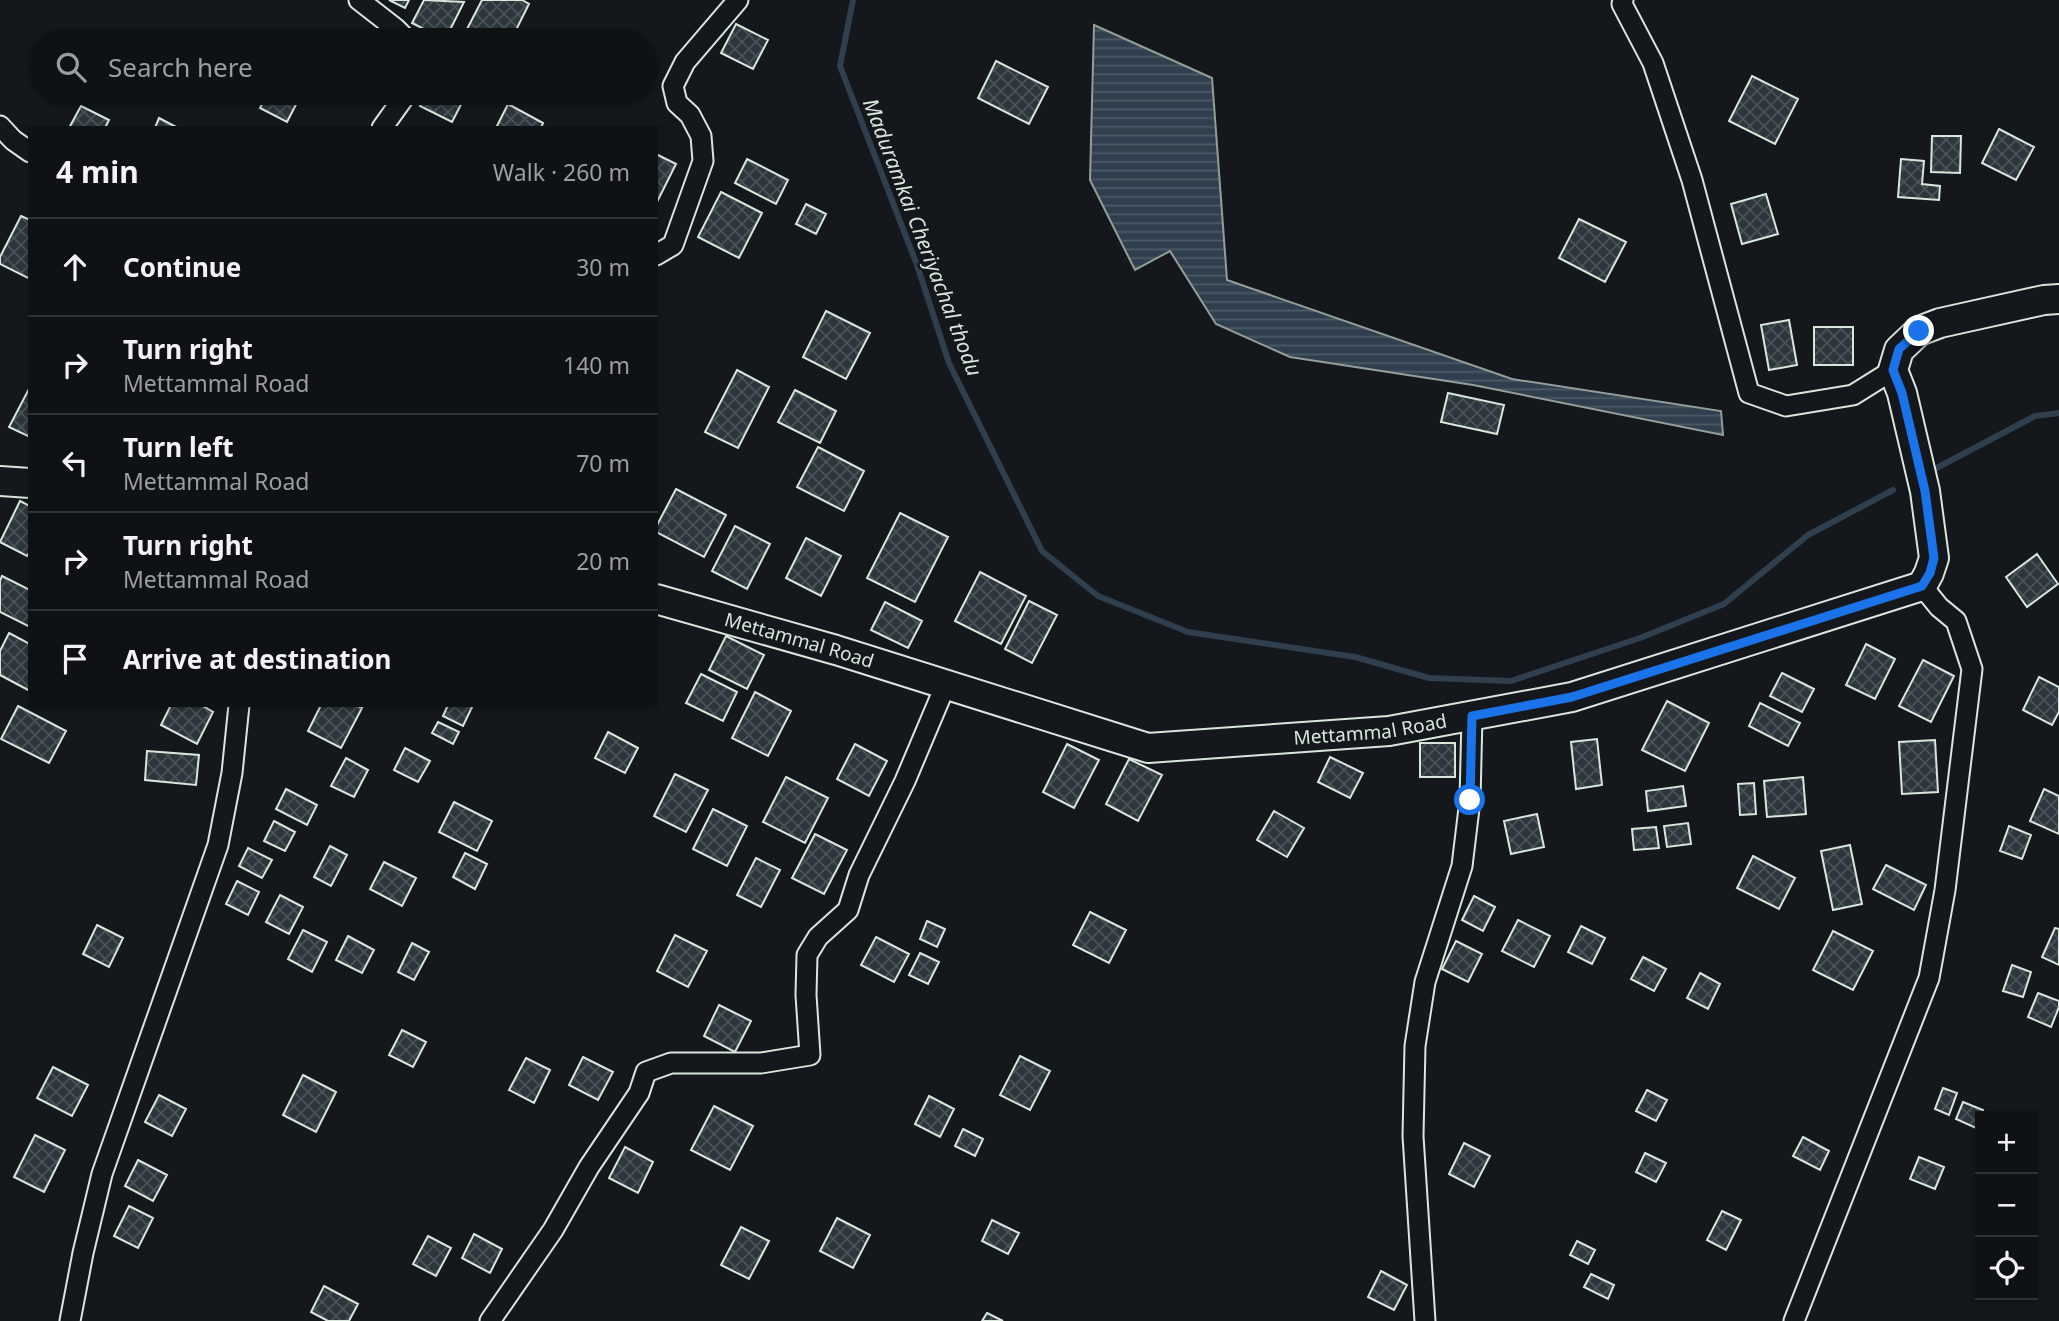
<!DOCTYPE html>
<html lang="en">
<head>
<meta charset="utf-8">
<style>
  body { margin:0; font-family:"Noto Sans",sans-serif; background:#1d2022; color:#f1f3f6 }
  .controls { position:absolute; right:21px; bottom:21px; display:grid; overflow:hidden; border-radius:0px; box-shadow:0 2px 5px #0004 }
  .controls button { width:63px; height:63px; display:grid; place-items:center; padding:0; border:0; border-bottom:2px solid #2f3234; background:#0f1215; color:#f1f3f6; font:35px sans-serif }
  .stop { position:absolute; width:21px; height:21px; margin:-16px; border:5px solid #1a73e8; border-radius:50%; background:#fff }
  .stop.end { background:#1a73e8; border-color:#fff; box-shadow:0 2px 7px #0008 }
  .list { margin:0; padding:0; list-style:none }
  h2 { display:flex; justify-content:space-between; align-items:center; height:91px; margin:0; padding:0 28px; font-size:30px }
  h2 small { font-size:23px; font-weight:400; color:#9b9ea0 }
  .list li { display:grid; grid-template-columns:46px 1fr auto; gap:21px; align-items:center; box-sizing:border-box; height:98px; padding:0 28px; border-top:2px solid #2f3234 }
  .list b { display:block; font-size:26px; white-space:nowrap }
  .list p { margin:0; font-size:23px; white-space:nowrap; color:#9b9ea0 }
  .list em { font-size:23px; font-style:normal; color:#9b9ea0 }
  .icon { flex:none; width:38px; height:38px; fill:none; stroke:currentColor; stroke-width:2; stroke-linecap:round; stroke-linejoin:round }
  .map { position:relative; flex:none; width:2059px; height:1321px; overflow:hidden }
  .search { position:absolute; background:#0f1215; box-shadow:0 2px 5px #0004; left:28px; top:28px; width:630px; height:77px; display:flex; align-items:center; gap:18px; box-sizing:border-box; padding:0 24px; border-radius:38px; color:#9b9ea0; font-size:26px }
  .panel { position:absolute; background:#0f1215; box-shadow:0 2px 5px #0004; left:28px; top:126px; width:630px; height:581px; border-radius:0px }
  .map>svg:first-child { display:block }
  .water { fill:url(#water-rules); stroke:#939e99; stroke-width:2 }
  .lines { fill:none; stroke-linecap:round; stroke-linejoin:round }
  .stream { stroke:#2f3f4d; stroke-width:6 }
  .building { fill:url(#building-cross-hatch); stroke:#d8e6dc; stroke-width:2 }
  .minor-casing { stroke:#d8e6dc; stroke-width:23 }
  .secondary-casing { stroke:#d8e6dc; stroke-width:32 }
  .minor { stroke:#14181c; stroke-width:19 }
  .secondary { stroke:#14181c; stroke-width:28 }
  .route { stroke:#1a73e8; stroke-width:9 }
  .labels { text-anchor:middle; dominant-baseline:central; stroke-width:5; stroke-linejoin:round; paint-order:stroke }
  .street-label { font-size:19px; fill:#d8e6dc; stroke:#14181c }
  .water-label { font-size:21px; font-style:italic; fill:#d8e6dc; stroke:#14181c }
</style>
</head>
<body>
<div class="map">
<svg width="2059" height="1321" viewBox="0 0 2059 1321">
  <defs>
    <pattern id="water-rules" width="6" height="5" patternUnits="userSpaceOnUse" patternTransform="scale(1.75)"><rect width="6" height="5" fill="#2f3f4d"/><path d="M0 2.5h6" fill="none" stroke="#4c5b66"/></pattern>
    <pattern id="building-cross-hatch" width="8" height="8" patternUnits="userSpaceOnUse" patternTransform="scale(1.75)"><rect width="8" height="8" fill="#2c363c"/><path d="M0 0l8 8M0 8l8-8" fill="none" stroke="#4a5358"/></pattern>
  </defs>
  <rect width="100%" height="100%" fill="#14181c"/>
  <path class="water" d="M1094,25L1212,78L1227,280L1512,379L1721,411L1723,435L1473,385L1290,357L1216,324L1170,251L1135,270L1090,180Z"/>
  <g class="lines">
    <path class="stream" d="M853,0L840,66L917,265L949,363L1042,551L1098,596L1188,632L1355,657L1429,678L1511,681L1640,638L1724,604L1808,535L1893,490
      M1929,472L2035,416L2059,413"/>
  </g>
  <path class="building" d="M389,0H409L405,8Z
    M424,0L464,2L445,40L412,23Z
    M482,0H522L529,4L511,40H490L467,29Z
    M736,24L768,40L753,69L721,53Z
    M996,61L1048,87L1029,124L978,98Z
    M1752,76L1798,99L1775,144L1729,121Z
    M268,93H302L287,122L260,108Z
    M427,93H467L452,122L420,106Z
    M508,104L543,123L541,128H496Z
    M81,106L109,120L105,128H69Z
    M159,118L178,128H155Z
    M1999,129L2034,147L2016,180L1982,163Z
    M1932,136H1961L1960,173L1931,172Z
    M656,154L676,164L657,202H656Z
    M747,159L788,180L776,204L735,183Z
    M1901,159L1924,161L1922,184L1940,186L1939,200L1898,197Z
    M721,192L762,213L739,258L698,237Z
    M1766,194L1778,234L1742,244L1731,204Z
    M806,204L826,214L816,234L796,224Z
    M21,216L30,220V279L0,264V257Z
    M1579,219L1626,242L1605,282L1559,258Z
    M826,311L870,333L846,379L803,357Z
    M1789,320L1797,365L1769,370L1761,325Z
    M1814,327H1853V365H1814Z
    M737,370L769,387L738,448L705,432Z
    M30,387V437L9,427Z
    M795,390L836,411L820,443L778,422Z
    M1448,393L1504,405L1497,434L1441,422Z
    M818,447L864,471L844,511L797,487Z
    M676,489L726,515L704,557L656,532V527Z
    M20,501L30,506V551L27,556L0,542Z
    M900,513L948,537L915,602L867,578Z
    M735,526L770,544L747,589L712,571Z
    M806,538L841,556L821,596L786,578Z
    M2037,554L2058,584L2027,607L2006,577Z
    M980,572L1026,596L1001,644L955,621Z
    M2,576L30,590V627L0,612V581Z
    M1029,601L1057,615L1032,663L1005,649Z
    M885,602L922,621L908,648L871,630Z
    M9,633L30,644V691L0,675V651Z
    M726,636L764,655L747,689L709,670Z
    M1866,644L1895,659L1875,699L1846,685Z
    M1923,660L1954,676L1931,722L1899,706Z
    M1782,673L1814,689L1802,712L1770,696Z
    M701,674L737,692L723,721L686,703Z
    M2039,677L2059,687V712L2052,725L2023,710Z
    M755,692L791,711L768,756L732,738Z
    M1667,701L1709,723L1685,771L1642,750Z
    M1760,703L1800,723L1788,746L1749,726Z
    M171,705H201L213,712L197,744L161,725Z
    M321,705H356L362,708L341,748L308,731Z
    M448,705H473L463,726L443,716Z
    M18,706L66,731L49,763L1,739Z
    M438,722L459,732L453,744L432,733Z
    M608,732L638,748L625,773L595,758Z
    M1597,739L1602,785L1576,789L1571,742Z
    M1935,740L1938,792L1902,794L1899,742Z
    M1420,743H1455V777H1420Z
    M855,744L887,761L869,796L837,779Z
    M1067,744L1099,760L1074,808L1043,792Z
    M405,748L430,761L418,782L394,770Z
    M147,751L199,755L196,785L145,780Z
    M1330,757L1363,773L1350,798L1318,782Z
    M346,758L368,770L354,797L331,786Z
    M1129,759L1162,775L1138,821L1106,804Z
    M675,774L708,790L686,832L654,816Z
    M786,777L828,798L805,843L763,822Z
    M1803,777L1806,814L1767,817L1764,781Z
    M1754,783L1756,814L1740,815L1738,784Z
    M1683,786L1686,806L1648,811L1646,791Z
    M286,789L317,805L307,825L276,809Z
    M2044,789L2059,796V834L2030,821Z
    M454,802L492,821L477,851L439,832Z
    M713,809L747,826L727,866L693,849Z
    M1274,811L1304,828L1287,857L1257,840Z
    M1537,814L1544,847L1511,854L1504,821Z
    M274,821L295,832L285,851L264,841Z
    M1688,823L1691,844L1667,847L1664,826Z
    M2009,826L2031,835L2022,859L2000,851Z
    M1656,827L1659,848L1634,850L1632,829Z
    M815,834L847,850L824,894L792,878Z
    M1850,845L1862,904L1833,910L1821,851Z
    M330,846L347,855L331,886L314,877Z
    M248,848L272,860L262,878L239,866Z
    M465,853L487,864L475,889L453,877Z
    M1753,856L1795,878L1779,909L1737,888Z
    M756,858L780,870L761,907L737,895Z
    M384,862L416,878L402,906L370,889Z
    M1886,865L1926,885L1914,910L1873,889Z
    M237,881L259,892L248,915L226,904Z
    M280,895L303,907L289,934L266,922Z
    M1474,896L1495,907L1483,931L1462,920Z
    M1090,912L1126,930L1109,963L1073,945Z
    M1518,920L1550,936L1534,967L1502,951Z
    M927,921L945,929L937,947L920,939Z
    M97,925L123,938L109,967L83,954Z
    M1581,926L1605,938L1592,964L1568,952Z
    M2055,928L2059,929V965L2042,957Z
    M303,930L327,942L312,972L288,959Z
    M1833,931L1873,951L1853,990L1813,970Z
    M675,935L707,951L688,987L657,971Z
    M348,936L374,950L362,973L336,960Z
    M876,937L909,954L894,982L861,965Z
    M1456,941L1482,954L1468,982L1442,969Z
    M412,943L429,952L414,980L398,972Z
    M920,953L939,962L928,984L909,975Z
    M1643,957L1666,969L1654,991L1631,979Z
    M2012,965L2031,972L2023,997L2003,991Z
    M1700,973L1720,984L1708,1009L1687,998Z
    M2038,993L2059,1001V1007L2051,1027L2028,1017Z
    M719,1005L751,1021L735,1052L704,1036Z
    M402,1030L426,1042L413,1067L389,1055Z
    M1020,1056L1050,1071L1030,1110L1000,1095Z
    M583,1057L613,1072L598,1100L569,1085Z
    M526,1058L550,1070L534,1103L509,1090Z
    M53,1067L88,1085L72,1116L37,1098Z
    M303,1075L336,1092L316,1132L283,1115Z
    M1943,1088L1957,1093L1949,1115L1935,1109Z
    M1647,1090L1667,1100L1656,1121L1636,1111Z
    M159,1095L186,1109L172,1136L145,1122Z
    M929,1096L954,1109L940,1137L915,1124Z
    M1963,1102L1983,1110L1976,1128L1956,1119Z
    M714,1106L753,1126L730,1170L691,1150Z
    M963,1129L983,1139L975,1156L955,1146Z
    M35,1135L65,1150L44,1192L14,1177Z
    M1803,1137L1829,1151L1820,1170L1793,1156Z
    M1464,1143L1490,1156L1474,1187L1449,1174Z
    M625,1147L653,1162L638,1193L609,1178Z
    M1645,1153L1666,1163L1656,1182L1636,1172Z
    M1919,1157L1944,1167L1935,1189L1910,1179Z
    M138,1160L167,1175L153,1201L125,1186Z
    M129,1206L153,1218L138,1248L114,1236Z
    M1722,1211L1741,1220L1726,1250L1707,1240Z
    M837,1218L870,1235L853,1268L820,1251Z
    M992,1220L1019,1233L1008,1254L982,1241Z
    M741,1227L769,1241L749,1279L721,1265Z
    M474,1234L502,1249L490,1273L462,1258Z
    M428,1236L451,1248L436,1276L413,1264Z
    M1577,1241L1595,1250L1588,1264L1570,1255Z
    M1381,1271L1407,1285L1394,1310L1368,1297Z
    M1591,1274L1614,1285L1608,1299L1584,1287Z
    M324,1286L358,1304L349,1321H328L311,1312Z
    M987,1313L1003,1321H982Z"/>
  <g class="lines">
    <defs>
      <path id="minor" d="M359,0L395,28L407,40
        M1623,0L1622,4L1653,63L1692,180L1749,393L1786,406L1853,395L1893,370
        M0,126L13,140L30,152
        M382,128L407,93
        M656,255L673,245L703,161L701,136L690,115L677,103L673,86L685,62L738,0
        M70,1321L83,1253L102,1174L218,845L232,773L239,705
        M490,1321L553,1230L589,1167L639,1093L646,1072L671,1063H761L810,1055L806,995L807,955L818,937L848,910L859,875L905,781L946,684
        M1425,1321L1413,1136L1415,1046L1425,982L1462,866L1470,800L1472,716
        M1794,1321L1929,978L1945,890L1972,669L1956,621L1939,607L1922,586"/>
      <g id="secondary">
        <path d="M0,481L30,483"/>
        <path id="s1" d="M656,599L836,650L1148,748L1389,731L1572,697L1922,586L1929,573L1934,558L1925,491L1902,393L1893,370L1899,350L1919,331L1940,323L2044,300L2059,299"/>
      </g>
    </defs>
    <use href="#minor" class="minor-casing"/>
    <use href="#secondary" class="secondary-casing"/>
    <use href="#minor" class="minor"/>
    <use href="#secondary" class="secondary"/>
  </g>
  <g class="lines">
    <path class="route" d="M1470,800L1472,716L1572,697L1922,586L1930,573L1934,558L1925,491L1902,393L1893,370L1899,349L1919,331"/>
  </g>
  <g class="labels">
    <g class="street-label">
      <text stroke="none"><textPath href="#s1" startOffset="149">Mettammal Road</textPath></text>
      <text stroke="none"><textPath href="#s1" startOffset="737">Mettammal Road</textPath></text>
    </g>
    <g class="water-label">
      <text transform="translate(923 237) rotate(69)">Maduramkai Cheriyachal thodu</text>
    </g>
  </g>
</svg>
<div class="controls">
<button>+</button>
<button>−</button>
<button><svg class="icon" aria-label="locate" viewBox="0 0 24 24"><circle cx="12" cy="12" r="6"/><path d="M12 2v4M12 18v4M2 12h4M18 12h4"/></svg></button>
</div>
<div class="stop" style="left:1470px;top:800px"></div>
<div class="stop end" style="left:1919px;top:331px"></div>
<div class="search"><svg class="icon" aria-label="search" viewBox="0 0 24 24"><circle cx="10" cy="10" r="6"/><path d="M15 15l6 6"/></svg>Search here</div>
<section class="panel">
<h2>4 min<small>Walk · 260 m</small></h2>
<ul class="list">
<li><svg class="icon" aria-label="ahead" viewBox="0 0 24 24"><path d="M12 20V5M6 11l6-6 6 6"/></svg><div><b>Continue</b></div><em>30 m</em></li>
<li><svg class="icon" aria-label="right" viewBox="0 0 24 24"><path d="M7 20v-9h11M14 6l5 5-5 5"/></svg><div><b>Turn right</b><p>Mettammal Road</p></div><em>140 m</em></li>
<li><svg class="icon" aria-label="left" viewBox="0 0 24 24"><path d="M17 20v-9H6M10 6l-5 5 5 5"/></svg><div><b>Turn left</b><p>Mettammal Road</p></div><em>70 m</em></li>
<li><svg class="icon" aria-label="right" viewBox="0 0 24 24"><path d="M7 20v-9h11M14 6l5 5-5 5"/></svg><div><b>Turn right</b><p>Mettammal Road</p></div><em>20 m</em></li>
<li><svg class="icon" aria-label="arrive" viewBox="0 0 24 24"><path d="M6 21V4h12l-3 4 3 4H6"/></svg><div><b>Arrive at destination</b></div></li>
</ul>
</section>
</div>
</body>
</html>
